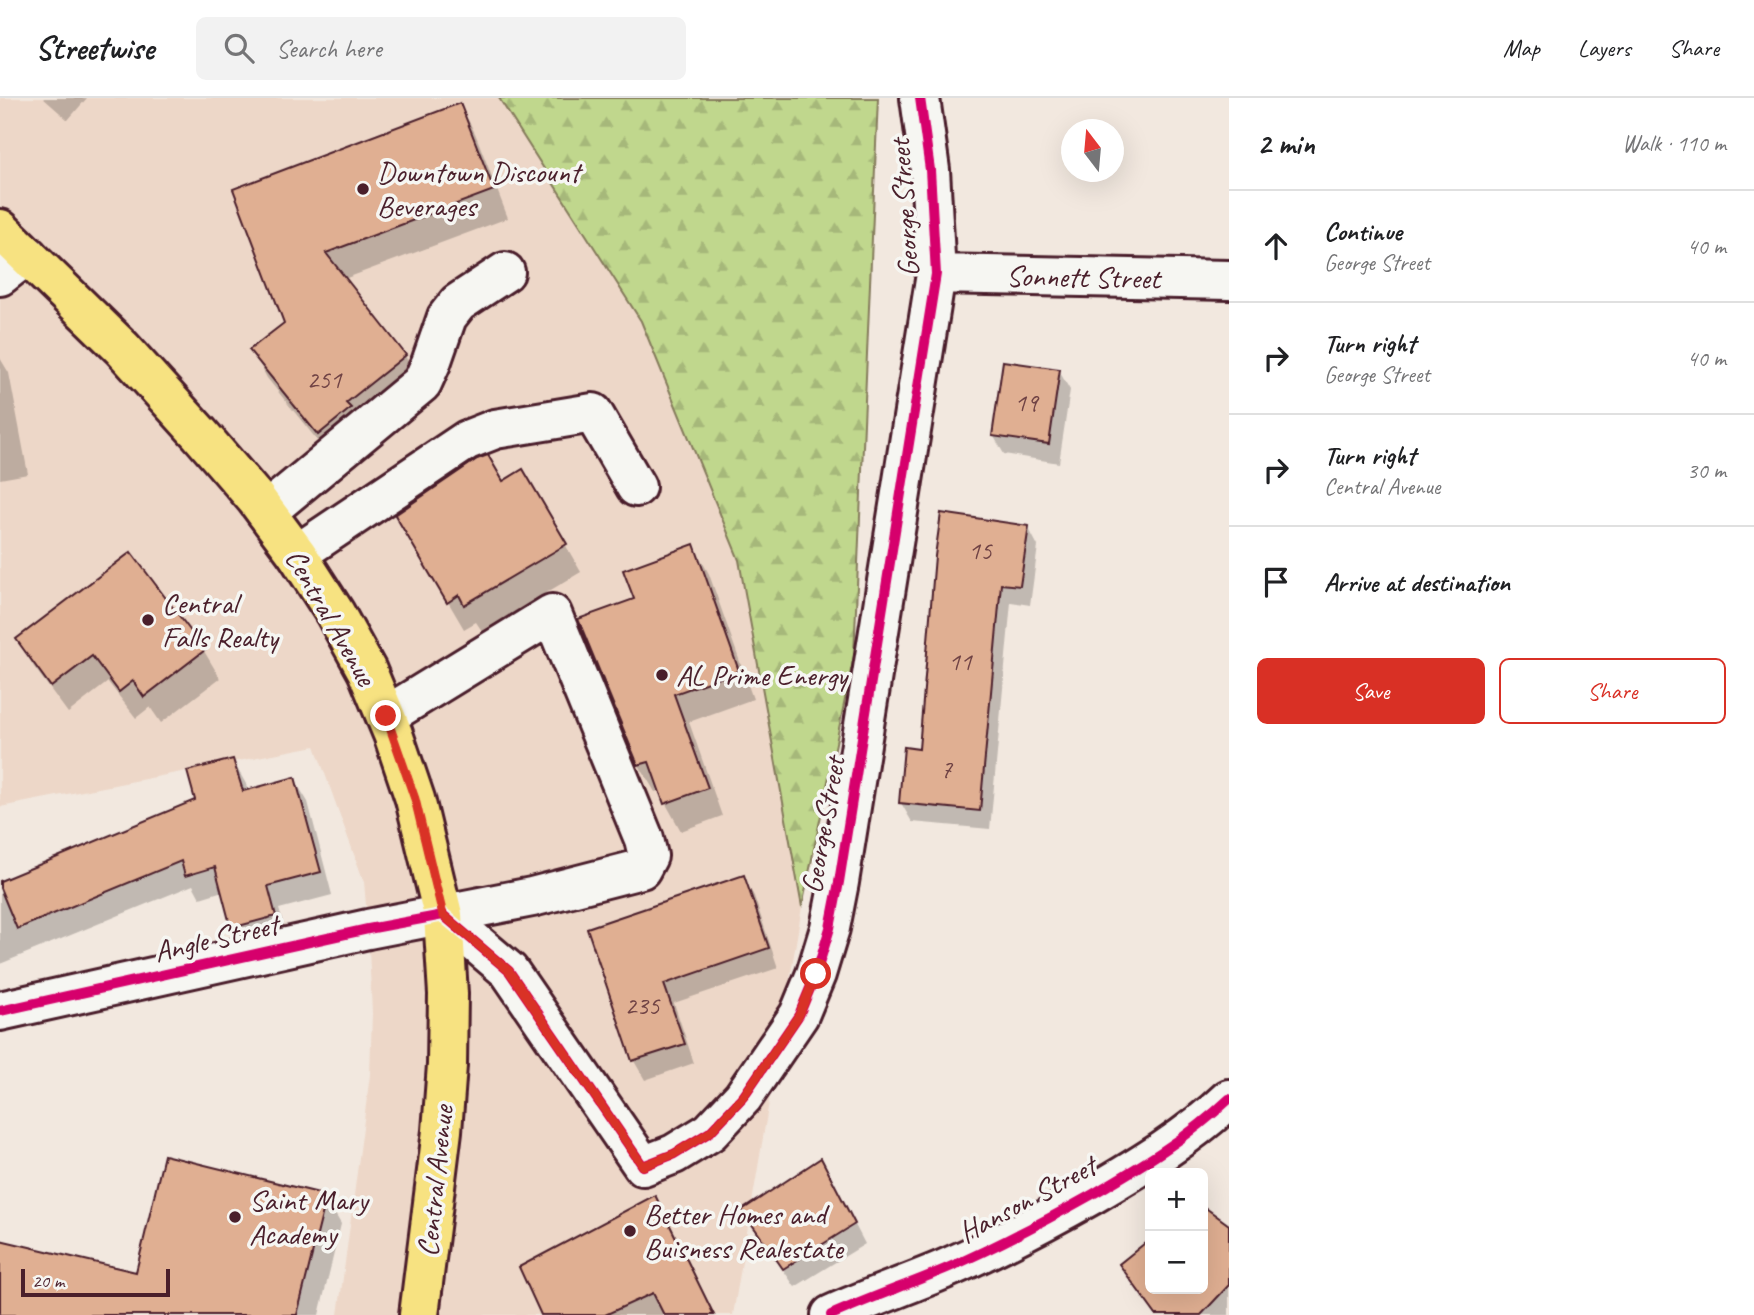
<!DOCTYPE html>
<html lang="en">
<head>
<meta charset="utf-8">
<style>
  body { margin:0; font-family:Caveat,sans-serif; background:#f2f2f2; color:#202124 }
  .controls { position:absolute; right:21px; bottom:21px; display:grid; overflow:hidden; border-radius:10px; box-shadow:0 7px 28px #0002 }
  .controls button { width:63px; height:63px; display:grid; place-items:center; padding:0; border:0; border-bottom:2px solid #e0e0e0; background:#fff; color:#202124; font:35px sans-serif }
  .compass { position:absolute; left:1061px; top:21px; width:63px; height:63px; border-radius:50%; background:#fff; box-shadow:0 7px 28px #0002; rotate:344deg }
  .scale { position:absolute; left:21px; bottom:18px; width:149px; box-sizing:border-box; padding-left:7px; border:4px solid #4a1f2b; border-top:0; font-size:19px; line-height:24px; white-space:nowrap; color:#4a1f2b; -webkit-text-stroke:5px #f6f6f2; paint-order:stroke }
  .stop { position:absolute; width:21px; height:21px; margin:-16px; border:5px solid #d93025; border-radius:50%; background:#fff }
  .stop.end { background:#d93025; border-color:#fff; box-shadow:0 2px 7px #0008 }
  .list { margin:0; padding:0; list-style:none }
  h2 { display:flex; justify-content:space-between; align-items:center; height:91px; margin:0; padding:0 28px; font-size:30px }
  h2 small { font-size:23px; font-weight:400; color:#757577 }
  .list li { display:grid; grid-template-columns:46px 1fr auto; gap:21px; align-items:center; box-sizing:border-box; height:112px; padding:0 28px; border-top:2px solid #e0e0e0 }
  .list b { display:block; font-size:26px; white-space:nowrap }
  .list p { margin:0; font-size:23px; white-space:nowrap; color:#757577 }
  .list em { font-size:23px; font-style:normal; color:#757577 }
  .actions { display:flex; gap:14px; padding:21px 28px }
  .actions a { flex:1; padding:16px 0; border:2px solid #d93025; border-radius:10px; text-align:center; font-size:24px; color:#d93025 }
  .actions .main { background:#d93025; color:#fff }
  .icon { flex:none; width:38px; height:38px; fill:none; stroke:currentColor; stroke-width:2; stroke-linecap:round; stroke-linejoin:round }
  .map { position:relative; flex:none; width:1229px; height:1217px; overflow:hidden }
  header { display:flex; align-items:center; gap:42px; box-sizing:border-box; height:98px; padding:0 35px; background:#fff; border-bottom:2px solid #e0e0e0 }
  header strong { font-size:33px }
  nav { display:flex; gap:38px; margin-inline-start:auto; font-size:24px }
  .search { width:490px; height:63px; background:#f2f2f2; display:flex; align-items:center; gap:18px; box-sizing:border-box; padding:0 24px; border-radius:10px; color:#757577; font-size:26px }
  main { display:flex }
  aside { flex:1; background:#fff }
  .map>svg:first-child { display:block }
  .built { fill:#edd7c8 }
  .forest { fill:url(#forest-firs); stroke:#857b5c; stroke-width:2 }
  .shadow { fill:#0003 }
  .building { fill:#e0af92; stroke:#4a1f2b; stroke-width:2 }
  .lines { fill:none; stroke-linecap:round; stroke-linejoin:round }
  .minor-casing { stroke:#4a1f2b; stroke-width:44 }
  .major-casing { stroke:#4a1f2b; stroke-width:44 }
  .minor { stroke:#f6f6f2; stroke-width:38 }
  .major { stroke:#f7e281; stroke-width:38 }
  .cycleway-casing { stroke:#f6f6f2; stroke-width:15 }
  .cycleway { stroke:#d6006c; stroke-width:10 }
  .route { stroke:#d93025; stroke-width:9 }
  .poi-dot { fill:#4a1f2b; stroke:#f6f6f2; stroke-width:2.5 }
  .labels { text-anchor:middle; dominant-baseline:central; stroke-width:7; stroke-linejoin:round; paint-order:stroke }
  .number-label { font-size:26px; fill:#704345 }
  .poi-label { font-size:30px; fill:#4a1f2b; stroke:#f6f6f2; text-anchor:start }
  .street-label { font-size:30px; fill:#4a1f2b; stroke:#f6f6f2 }
</style>
</head>
<body>
<header>
<strong>Streetwise</strong>
<div class="search"><svg class="icon" aria-label="search" viewBox="0 0 24 24"><circle cx="10" cy="10" r="6"/><path d="M15 15l6 6"/></svg>Search here</div>
<nav><a>Map</a><a>Layers</a><a>Share</a></nav>
</header>
<main>
<div class="map">
<svg width="1229" height="1217" viewBox="0 0 1229 1217">
  <defs>
    <pattern id="forest-firs" width="22" height="20" patternUnits="userSpaceOnUse" patternTransform="scale(1.75)"><rect width="22" height="20" fill="#c0d78d"/><path d="M5 1l3.5 6h-7zM16 11l3.5 6h-7z" fill="#a6b87a"/></pattern>
  </defs>
  <rect width="100%" height="100%" fill="#f2e8df"/>
  <filter id="ink" filterUnits="userSpaceOnUse"><feTurbulence type="fractalNoise" baseFrequency=".0143" numOctaves="2"/><feDisplacementMap in="SourceGraphic" scale="14" xChannelSelector="R" yChannelSelector="G"/><feConvolveMatrix kernelMatrix="1 2 1 2 8 2 1 2 1" color-interpolation-filters="sRGB"/></filter>
  <g filter="url(#ink)">
    <path class="built" d="M0,0H499L641,223L740,462L802,809L733,1217H338L370,977L372,915L368,831L364,784L315,648L0,709Z"/>
    <path class="forest" d="M499,0H878L854,558L802,809L739,462L641,223Z"/>
    <path class="shadow" d="M43,0H87L68,22Z
      M460,7L475,35L508,120L344,181L405,258L421,285L334,363L267,280L252,252L286,225L236,92Z
      M0,260L9,275L28,376L0,381Z
      M1059,273L1070,292L1059,365L1004,356L993,337Z
      M523,373L581,474L482,533L476,524L464,531L397,417L502,385Z
      M1028,429L1038,448L1030,507L1011,504L990,731L912,724L901,705L921,653Z
      M694,448L709,476L753,601L689,624L722,718L681,733L666,706L661,692L655,694L639,667L580,522L636,502Z
      M131,457L204,553L220,580L161,625L150,609L136,620L108,584L68,615L34,569L18,542Z
      M233,663L246,686L248,694L294,681L308,704L332,797L279,811L288,841L246,852L233,829L223,793L200,800L193,787L0,866V785L197,703Z
      M743,779L754,798L778,870L674,905L694,965L645,982L634,963L589,831Z
      M831,1081L865,1146L795,1189L755,1131L744,1113Z
      M325,1099L341,1126L319,1217H0V1143L137,1177Z
      M655,1099L674,1133L715,1217H543Z
      M1203,1111L1229,1129V1217H1155L1132,1185L1121,1167L1150,1143V1191H1203Z"/>
    <path class="building" d="M460,5L494,92L326,155L406,257L346,305L351,310L318,337L249,252L284,225L233,91Z
      M1003,263L1060,271L1049,346L992,338Z
      M488,357L503,383L523,371L567,446L464,507L459,497L447,505L395,417L477,361Z
      M941,415L1029,428L1020,488L1001,486L980,713L899,705L904,649L919,651L935,458Z
      M694,446L739,573L674,596L708,690L664,706L649,664L638,667L578,521L634,501L623,472Z
      M131,454L205,552L144,599L133,583L119,594L92,558L51,589L16,541Z
      M233,661L243,693L295,679L321,774L268,788L276,818L231,830L215,769L185,778L181,763L17,831L0,790V783L195,702L187,673Z
      M744,777L769,850L664,886L685,946L632,963L587,830Z
      M164,1057L327,1097L297,1217H0V1142L136,1174Z
      M821,1060L855,1126L783,1171L742,1112Z
      M655,1097L714,1217H664L653,1195L605,1217H541L519,1169Z
      M1203,1108L1229,1127V1187L1201,1217H1156L1119,1166L1150,1141V1191H1203Z"/>
    <g class="lines">
      <defs>
        <path id="minor" d="M936,176L1229,182
          M0,178L27,157
          M266,414L422,285L431,265L447,219L458,205L505,174
          M297,456L467,342L495,331L593,315L636,389
          M443,817L509,873L643,1068L674,1056L710,1034L743,999L799,917L816,876L830,830L839,784L936,176L930,72L920,0
          M0,913L368,831L532,799L641,771L648,758L644,741L552,516L386,618
          M831,1217C869,1200 907,1187 945,1171C996,1149 1045,1123 1093,1096C1141,1068 1189,1039 1229,1001"/>
        <path id="major" d="M0,131L122,250L200,336L256,401L297,456L335,515L367,573L393,636L415,701L443,817L448,896L447,967L442,1033L419,1217"/>
      </defs>
      <use href="#minor" class="minor-casing"/>
      <use href="#major" class="major-casing"/>
      <use href="#minor" class="minor"/>
      <use href="#major" class="major"/>
      <defs>
        <path id="cycleway" d="M0,913L368,831L443,817L509,873L643,1068L674,1056L710,1034L743,999L799,917L816,876L830,830L839,784L936,176L930,72L920,0
          M831,1217C869,1200 907,1187 945,1171C996,1149 1045,1123 1093,1096C1141,1068 1189,1039 1229,1001"/>
      </defs>
      <use href="#cycleway" class="cycleway-casing"/>
      <use href="#cycleway" class="cycleway"/>
    </g>
  </g>
  <g class="lines" filter="url(#ink)">
    <path class="route" d="M386,618L415,701L443,817L509,873L643,1068L674,1056L710,1034L743,999L799,917L816,876"/>
  </g>
  <g class="poi-dot">
    <circle cx="363" cy="91" r="7"/>
    <circle cx="148" cy="522" r="7"/>
    <circle cx="662" cy="577" r="7"/>
    <circle cx="235" cy="1119" r="7"/>
    <circle cx="630" cy="1133" r="7"/>
  </g>
  <g class="labels">
    <g class="number-label">
      <text x="324" y="281">251</text>
      <text x="1026" y="304">19</text>
      <text x="980" y="452">15</text>
      <text x="960" y="563">11</text>
      <text x="946" y="671">7</text>
      <text x="642" y="907">235</text>
    </g>
    <g class="poi-label">
      <text x="377" y="74">Downtown Discount<tspan x="377" dy="34">Beverages</tspan></text>
      <text x="162" y="505">Central<tspan x="162" dy="34">Falls Realty</tspan></text>
      <text x="676" y="577">AL Prime Energy</text>
      <text x="249" y="1102">Saint Mary<tspan x="249" dy="34">Academy</tspan></text>
      <text x="644" y="1116">Better Homes and<tspan x="644" dy="34">Buisness Realestate</tspan></text>
    </g>
    <g class="street-label">
      <text transform="translate(904 110) rotate(-94)">George Street</text>
      <text transform="translate(1083 179) rotate(1)">Sonnett Street</text>
      <text transform="translate(331 519) rotate(60)">Central Avenue</text>
      <text transform="translate(823 727) rotate(-80)">George Street</text>
      <text transform="translate(216 840) rotate(-13)">Angle Street</text>
      <text transform="translate(435 1083) rotate(-84)">Central Avenue</text>
      <text transform="translate(1027 1101) rotate(-28)">Hanson Street</text>
    </g>
  </g>
</svg>
<div class="controls">
<button>+</button>
<button>−</button>
</div>
<svg class="compass" viewBox="-18 -18 36 36"><path d="M0-13l5 13h-10z" fill="#e53935"/><path d="M0 13l5-13h-10z" fill="#757577"/></svg>
<div class="scale">20 m</div>
<div class="stop" style="left:816px;top:876px"></div>
<div class="stop end" style="left:386px;top:618px"></div>
</div>
<aside>
<h2>2 min<small>Walk · 110 m</small></h2>
<ul class="list">
<li><svg class="icon" aria-label="ahead" viewBox="0 0 24 24"><path d="M12 20V5M6 11l6-6 6 6"/></svg><div><b>Continue</b><p>George Street</p></div><em>40 m</em></li>
<li><svg class="icon" aria-label="right" viewBox="0 0 24 24"><path d="M7 20v-9h11M14 6l5 5-5 5"/></svg><div><b>Turn right</b><p>George Street</p></div><em>40 m</em></li>
<li><svg class="icon" aria-label="right" viewBox="0 0 24 24"><path d="M7 20v-9h11M14 6l5 5-5 5"/></svg><div><b>Turn right</b><p>Central Avenue</p></div><em>30 m</em></li>
<li><svg class="icon" aria-label="arrive" viewBox="0 0 24 24"><path d="M6 21V4h12l-3 4 3 4H6"/></svg><div><b>Arrive at destination</b></div></li>
</ul>
<div class="actions"><a class="main">Save</a><a>Share</a></div>
</aside>
</main>
</body>
</html>
